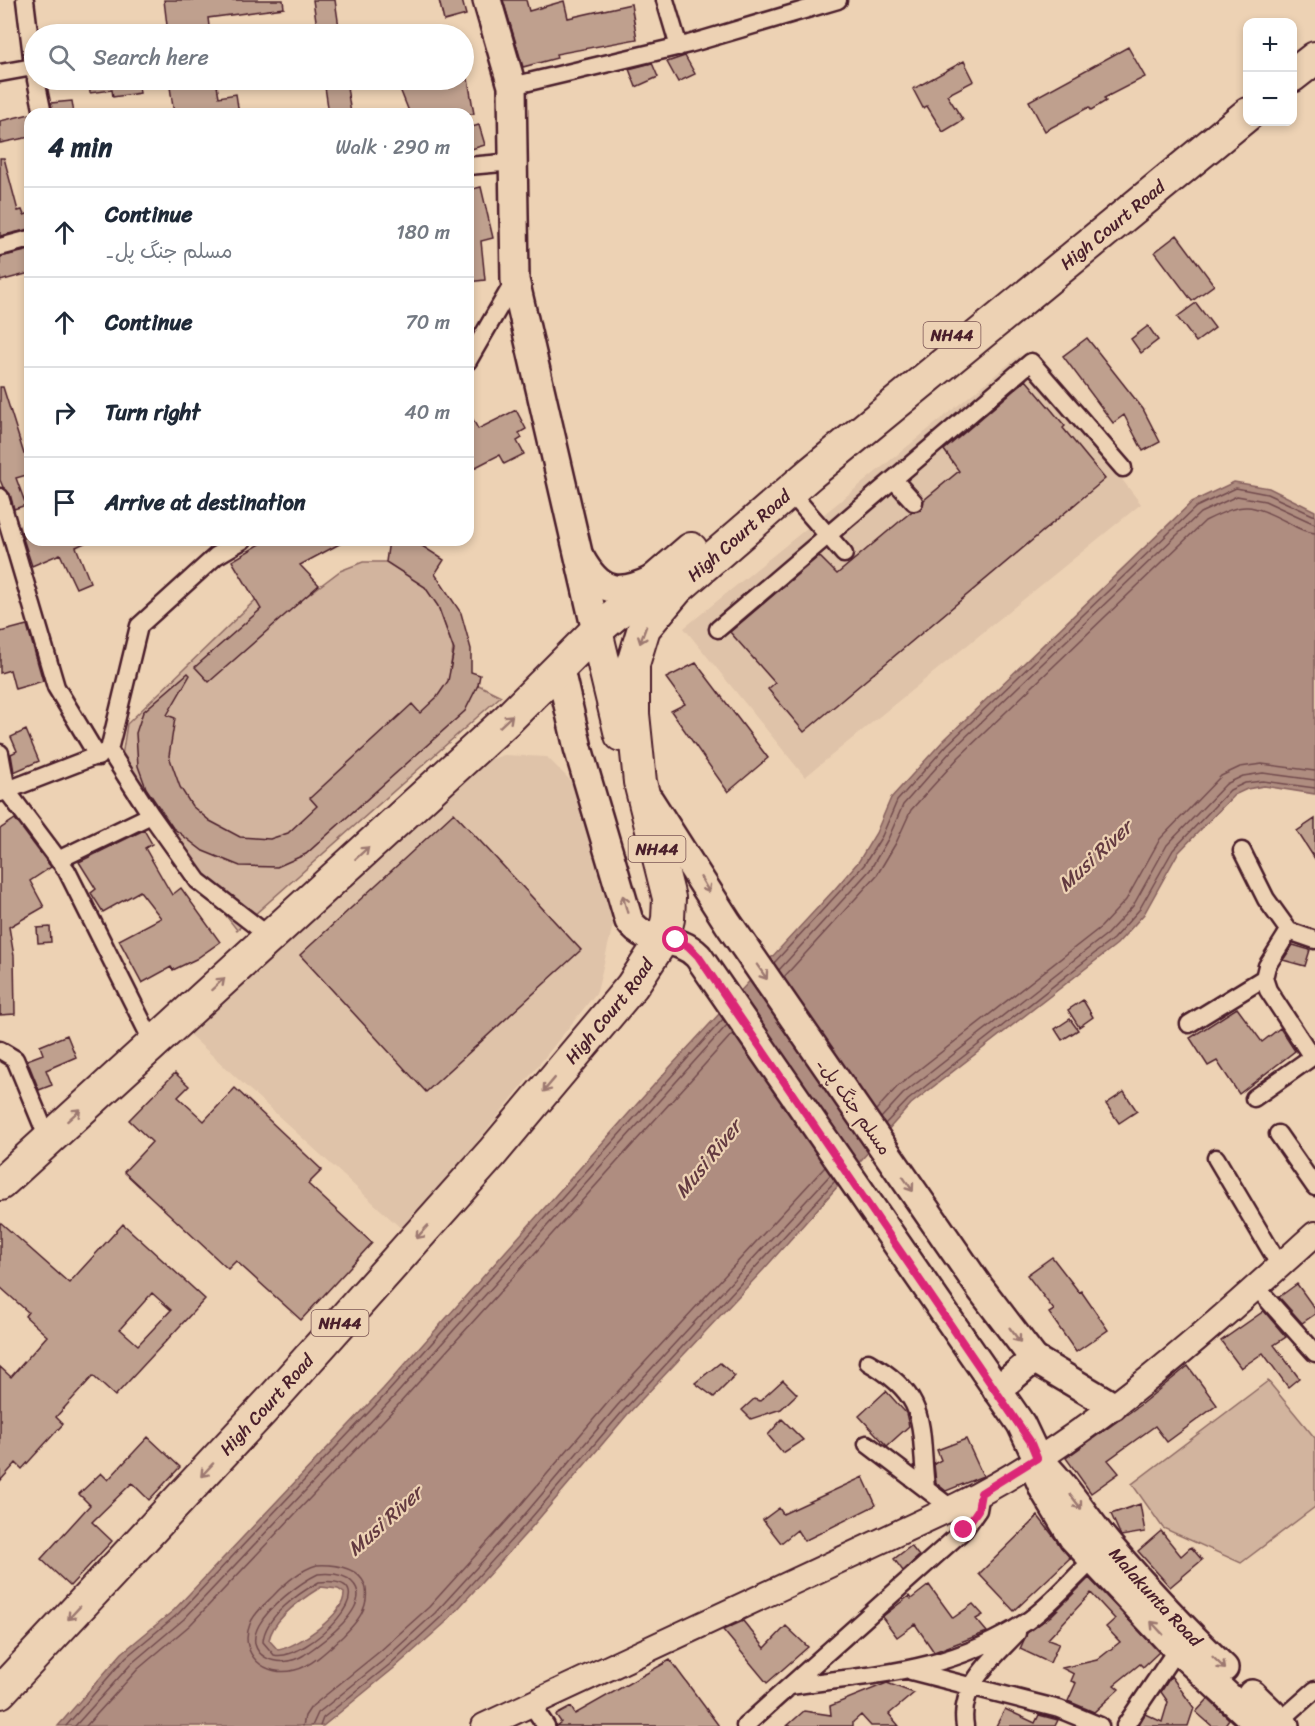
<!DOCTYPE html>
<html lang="en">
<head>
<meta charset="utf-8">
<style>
  body { margin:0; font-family:Sriracha,"Playpen Sans Arabic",sans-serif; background:#f2f2f3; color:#1f2937 }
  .controls { position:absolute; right:18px; top:18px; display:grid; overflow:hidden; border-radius:12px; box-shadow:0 3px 9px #0003 }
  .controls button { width:54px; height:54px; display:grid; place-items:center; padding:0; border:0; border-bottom:2px solid #e0e1e3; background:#fff; color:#1f2937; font:30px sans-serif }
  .stop { position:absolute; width:18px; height:18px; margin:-14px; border:4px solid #db2777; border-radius:50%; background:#fff }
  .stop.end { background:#db2777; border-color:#fff; box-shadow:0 2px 6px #0008 }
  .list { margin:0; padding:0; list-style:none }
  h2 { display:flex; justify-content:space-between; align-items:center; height:78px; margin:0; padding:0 24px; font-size:26px }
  h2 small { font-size:20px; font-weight:400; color:#747a83 }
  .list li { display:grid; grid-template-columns:39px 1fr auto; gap:18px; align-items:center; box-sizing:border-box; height:90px; padding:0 24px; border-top:2px solid #e0e1e3 }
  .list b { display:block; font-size:22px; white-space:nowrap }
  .list p { margin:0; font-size:20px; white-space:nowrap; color:#747a83 }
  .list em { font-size:20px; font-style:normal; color:#747a83 }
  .icon { flex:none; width:33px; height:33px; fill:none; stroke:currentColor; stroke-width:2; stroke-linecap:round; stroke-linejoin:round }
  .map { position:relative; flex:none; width:1315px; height:1726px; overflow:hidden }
  .search { position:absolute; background:#fff; box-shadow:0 3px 9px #0003; left:24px; top:24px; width:450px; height:66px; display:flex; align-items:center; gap:15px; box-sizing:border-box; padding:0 21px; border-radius:33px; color:#747a83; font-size:22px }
  .panel { position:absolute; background:#fff; box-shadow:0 3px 9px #0003; left:24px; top:108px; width:450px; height:438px; border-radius:18px }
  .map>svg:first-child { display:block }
  .built { fill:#dfc3a9 }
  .green { fill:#d2b49e; stroke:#8e6a64; stroke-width:1.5 }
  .water { fill:#af8d80; stroke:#87615e; stroke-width:1.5; fill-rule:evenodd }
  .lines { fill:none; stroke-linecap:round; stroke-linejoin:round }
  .shore { stroke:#724b4d; stroke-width:1.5 }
  .building { fill:#bfa08e; stroke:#4a1f2b; stroke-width:1.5; fill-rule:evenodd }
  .street-casing { stroke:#4a1f2b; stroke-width:21 }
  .secondary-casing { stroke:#4a1f2b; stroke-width:28 }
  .primary-casing { stroke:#4a1f2b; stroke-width:32 }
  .highway-casing { stroke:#4a1f2b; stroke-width:36 }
  .street { stroke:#edd2b4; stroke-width:16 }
  .secondary { stroke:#edd2b4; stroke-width:24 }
  .primary { stroke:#edd2b4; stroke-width:27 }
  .highway { stroke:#edd2b4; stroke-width:32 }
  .oneway { stroke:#9c7870 }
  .route { stroke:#db2777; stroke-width:8 }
  .labels { text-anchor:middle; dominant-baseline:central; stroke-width:4.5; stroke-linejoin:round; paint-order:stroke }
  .shield { fill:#edd2b4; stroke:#7b5554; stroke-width:1.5 }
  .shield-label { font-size:16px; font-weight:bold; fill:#4a1f2b }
  .street-label { font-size:18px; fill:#4a1f2b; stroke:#edd2b4 }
  .water-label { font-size:20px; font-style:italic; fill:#633a40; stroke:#edd2b4 }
</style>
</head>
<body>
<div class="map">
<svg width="1315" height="1726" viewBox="0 0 1315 1726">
  <rect width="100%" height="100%" fill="#edd2b4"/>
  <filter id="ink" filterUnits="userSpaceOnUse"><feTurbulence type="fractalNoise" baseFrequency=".0167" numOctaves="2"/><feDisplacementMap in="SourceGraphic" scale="12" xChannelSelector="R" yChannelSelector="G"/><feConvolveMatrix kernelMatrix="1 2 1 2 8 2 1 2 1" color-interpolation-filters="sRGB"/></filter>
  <g filter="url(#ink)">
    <path class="built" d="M1020,355L1031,362L1141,504L805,777L684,628Z
      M504,755L547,757L583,793L613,925L597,992L405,1232L179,1025L485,761Z"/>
    <path class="green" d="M363,562H386L425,587L438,606L453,648L450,671L501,696L237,930L156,825L118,782L127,724L273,583L304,598L340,571Z
      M1268,1381L1315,1438V1507L1241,1563L1163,1528L1132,1484Z"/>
    <path class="water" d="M1234,482L1269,488L1315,511V794L1264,786L1247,789L1234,795L1178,853L1144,914L1117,944L911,1104L764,1269L627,1415L530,1529L445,1623L393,1669L323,1726H58L122,1653L174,1610L383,1389L670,1067L834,890L859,861L876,833L891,798L943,741L1192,502ZM321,1587L338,1589L344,1593C345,1615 297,1647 278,1650L269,1640C273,1618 303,1598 321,1587Z"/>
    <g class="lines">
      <path class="shore" d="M774,963L864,865L882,836L897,801L947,745L1196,507L1236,488L1267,494L1315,516
        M779,970L870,870L888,839L903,805L952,750L1200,513L1237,496L1265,501L1315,524
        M784,977L877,875L896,843L911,810L959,757L1205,521C1246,501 1249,503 1289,523C1297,528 1305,532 1315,533
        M876,1110L898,1086L1101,927L1126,900L1160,839L1221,776L1240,767L1262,764L1315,771
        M881,1118L903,1094L1107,934L1133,906L1167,845L1226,784L1243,776L1263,773L1315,780
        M885,1124L908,1100L1113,939L1139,910L1173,850L1230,790L1245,783L1263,781L1315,788
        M317,1565C336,1564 362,1568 366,1589C369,1609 356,1623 343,1636C330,1648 312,1666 295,1670C265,1678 238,1654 250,1624C254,1613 265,1604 273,1596C285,1583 300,1570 317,1565Z
        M318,1574C329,1573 344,1574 352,1582C376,1605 320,1644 304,1655C279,1671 242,1656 259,1625C269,1607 299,1583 318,1574Z
        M319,1582C396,1575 306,1663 274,1655L263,1642C264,1617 299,1593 319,1582Z
        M66,1726L126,1657L178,1614L387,1393L723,1019
        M75,1726L132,1663L184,1619L393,1398L727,1025
        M86,1726L138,1669L190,1625L399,1404L733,1033
        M303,1726L305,1716L311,1707L379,1652L429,1607L513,1514L610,1400L825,1167
        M312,1726L318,1713L385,1659L435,1613L520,1520L617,1406L831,1174
        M320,1726L323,1718L389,1665L440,1618L525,1525L623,1411L835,1181"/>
    </g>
    <path class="building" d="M164,0H283L284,8L208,18L210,34H168Z
      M313,0H335L340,34H318Z
      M439,0H462L466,15L444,21Z
      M503,0H526L529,11L564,1L568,18L631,4L637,39L556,54L557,58L523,67Z
      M1128,47L1145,77L1104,98L1106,101L1091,110L1089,107L1045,131L1029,101Z
      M685,56L695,74L678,82L667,62Z
      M964,61L974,81L947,95L963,120L943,132L927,106L923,108L913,89Z
      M652,63L658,77L636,87L629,69Z
      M468,79L474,114H410L398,84L410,80H424L427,87Z
      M89,80H138L140,93L113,97L112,90L90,93Z
      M169,80H216L219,97L236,94L239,114H174Z
      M324,80H346L351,114H329Z
      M72,101L74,114H53L51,103Z
      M30,114V137L0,143V121Z
      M479,125L485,145L468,150V128Z
      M0,158H4L18,211L22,210L24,215L30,213V229L0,236Z
      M481,187L493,238L481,241L485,280L468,282V190Z
      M1177,235L1214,285L1192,301L1155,252Z
      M30,250V273L0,281V257Z
      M1196,303L1215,328L1196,342L1177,317Z
      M1148,326L1158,340L1141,353L1131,339Z
      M1087,338L1143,409L1160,442L1143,451L1124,415L1113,423L1063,356Z
      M1026,380L1065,426L1063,428L1105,479L804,732L768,689L775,683L730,632L819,556L837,574L911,512L921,510L924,500L959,471L944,450Z
      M0,387H3L24,454L30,452V474L16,478L26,505L14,509L10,494L3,487L0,480Z
      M468,410L478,429L516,410L526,429L519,433L522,438L517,441L524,454L504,464L499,455L468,471Z
      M30,529V540H91L76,547L90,582L76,588L60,554L32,566L21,532Z
      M267,540H347L300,565L319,585L209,682L195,667L261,609L232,561Z
      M389,540H413L444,560L435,574L461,613L471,649V672L480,675L478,685L465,711L306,854L277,867L240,866L203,851L173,828L146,788L138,766L136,733L143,712L188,673L190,675L167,715L175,718L169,756L180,787L192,806L210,821L240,837L270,839L288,833L317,806L310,798L412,704L420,713L437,697L448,681L454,650L438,606L425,587L386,562Z
      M27,625L43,681L15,689L10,670L0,673V632Z
      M696,663L768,758L728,792L671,711L685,704L666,678Z
      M26,730L39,761L14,772L11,754L17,751L11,737Z
      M454,813L581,950L426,1092L300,955Z
      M15,819L51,867L30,881L44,907L9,927L14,956L15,1014L0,1015V829Z
      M1315,819V859L1297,831Z
      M144,830L152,844L145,848L172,895L181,888L220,942L196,959L173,970L171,967L142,983L119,940L161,918L140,891L103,912L91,893L96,889L79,862Z
      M50,927L51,942L38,943L37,928Z
      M1293,945L1310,950L1305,966L1283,960Z
      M1083,1000L1093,1017L1079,1027L1068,1010Z
      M1237,1008L1262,1042L1280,1028L1295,1051L1239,1094L1217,1061L1208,1066L1190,1038Z
      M1070,1019L1078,1030L1062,1040L1055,1029Z
      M67,1035L76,1057L46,1070L52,1085L39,1090L27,1060L43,1054L40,1046Z
      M175,1073L189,1086L178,1097L204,1121L235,1088L322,1170L308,1184L372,1243L301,1320L236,1261L228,1269L124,1172L152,1142L129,1120Z
      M1124,1092L1137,1111L1119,1123L1106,1104Z
      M0,1222L69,1283L123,1224L205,1299L115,1396L93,1376L56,1417L63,1424L22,1469L16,1463L0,1481V1367L11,1377L47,1336L25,1316L28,1312L0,1287ZM152,1293L171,1310L138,1345L120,1329Z
      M1052,1257L1079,1292L1081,1291L1108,1330L1076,1352L1049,1313L1054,1310L1027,1275Z
      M1297,1284L1315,1309V1314L1302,1323L1279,1297Z
      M1264,1311L1286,1337L1274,1345L1299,1378L1288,1387L1263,1353L1241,1368L1221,1341Z
      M720,1363L735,1376L714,1397L695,1383Z
      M1188,1366L1217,1405L1167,1442L1155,1426L1108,1460L1119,1473L1091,1493L1066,1458L1140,1405Z
      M783,1380L797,1394L781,1409L751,1419L742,1410L754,1399L760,1401Z
      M886,1391L906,1413L909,1426L887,1446L859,1416Z
      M782,1419L803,1440L783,1453L768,1435Z
      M148,1437L180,1467L149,1500L132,1483L92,1522L112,1541L70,1586L41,1559L90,1505L79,1494L101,1473L108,1480Z
      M966,1439L983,1476L946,1491L936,1483L934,1464L941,1460L937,1450Z
      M863,1477L876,1505L804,1541L797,1530L781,1543L763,1520L779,1508L783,1514Z
      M1140,1504L1145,1532L1121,1536L1111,1514Z
      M1038,1516L1070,1558L1014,1611L979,1574Z
      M1161,1531L1181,1556L1191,1547L1202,1560L1170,1587L1138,1551Z
      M911,1546L919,1556L903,1571L894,1559Z
      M1089,1578L1159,1652L1143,1667L1140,1664L1114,1685L1119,1689L1094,1712L1068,1701L1076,1683L1071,1681L1074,1674L1062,1668L1097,1660L1120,1642L1106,1627L1115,1619L1091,1593L1048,1639L1059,1643L1050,1663L1020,1649L1027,1633L1051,1616Z
      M929,1585L953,1618L973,1604L983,1615L976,1619L987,1632L934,1652L915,1624L897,1637L882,1617L909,1596L911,1599Z
      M743,1621L765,1648L786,1626L808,1647L767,1683L723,1630Z
      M670,1660L719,1726H556L561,1722L556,1715L571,1707L575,1714Z
      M1171,1676L1194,1708L1188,1726H1138L1145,1714L1162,1722L1168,1702L1161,1692Z
      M887,1683L914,1693L889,1714L899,1726H871L861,1715L853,1722V1726H787L804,1711L831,1715L830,1706Z
      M1208,1699L1229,1719L1224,1726H1212L1196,1712Z
      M1005,1709L1035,1723L1039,1715L1058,1720L1055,1726H996Z"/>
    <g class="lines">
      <defs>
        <path id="street" d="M25,0L34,73
          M665,0L679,47
          M0,73L33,67
          M36,80L43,114
          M512,86L689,44L838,0
          M468,166L514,162
          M0,247L30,239
          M468,361L515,280
          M894,480L914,502
          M790,492L844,554
          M0,497L56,687L98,757
          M718,629L1031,362L1123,468
          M109,750L139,626L216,556L243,540
          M0,753L7,791L67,871L153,1043
          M0,793L106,752
          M151,815L198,881L270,937
          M1242,851L1266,899L1289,931L1315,940
          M58,860L151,815L109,750
          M1189,1024L1264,978L1267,966L1289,931
          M0,1050L15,1059L48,1139
          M1254,1098L1312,1057L1268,990L1264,978
          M1278,1134L1315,1187
          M1216,1158L1280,1266
          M1257,1288L1315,1353
          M868,1362C930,1397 919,1424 926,1488
          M867,1444L951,1508
          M911,1671L1059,1709L1100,1726
          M790,1686C876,1674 950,1672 1026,1622C1050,1606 1071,1580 1093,1560
          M531,1704L546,1726
          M1280,1721L1315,1690
          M745,1726L964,1530L978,1510L981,1493
          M965,1726C958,1686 993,1659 1017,1633
          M1125,1726L1177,1649"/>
        <path id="secondary" d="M484,1726L958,1505C1088,1441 1207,1331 1315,1234"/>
        <g id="primary">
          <path d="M487,0L512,86L515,280L596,631"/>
          <path d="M581,559C600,593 619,596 652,580"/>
          <path d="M560,670L578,748L629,921C649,948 674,932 698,956L1021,1424L1037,1458L1038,1476L1044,1490L1073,1538L1177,1649L1260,1726"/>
          <path d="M650,801L728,923L980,1288L1034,1359L1113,1406"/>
          <path d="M997,1390L1034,1359"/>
          <path id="s1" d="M1037,1458C1066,1485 1085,1518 1110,1547C1146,1589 1184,1630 1224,1668"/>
          <path d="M1252,1694L1285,1726"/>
        </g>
        <g id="highway">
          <path d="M1292,76L1315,58"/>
          <path d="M596,631L621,735"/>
          <path d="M0,1184L508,719L596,631L691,549"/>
          <path id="s2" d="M0,1692L270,1402L492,1153L632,986L663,939L668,919L669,898L640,782L633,714V664L644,628L677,589L811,473L1248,114"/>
        </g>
      </defs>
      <use href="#street" class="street-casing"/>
      <use href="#secondary" class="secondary-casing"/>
      <use href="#primary" class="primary-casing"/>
      <use href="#highway" class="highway-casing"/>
      <use href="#street" class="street"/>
      <use href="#secondary" class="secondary"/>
      <use href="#primary" class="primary"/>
      <use href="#highway" class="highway"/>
    </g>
    <defs><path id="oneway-shaft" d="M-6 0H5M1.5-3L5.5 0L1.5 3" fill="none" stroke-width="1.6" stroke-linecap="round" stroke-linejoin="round" transform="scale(1.5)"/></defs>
    <g class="oneway">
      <use href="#oneway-shaft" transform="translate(643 635) rotate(110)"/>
      <use href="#oneway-shaft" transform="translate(506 721) rotate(-43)"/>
      <use href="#oneway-shaft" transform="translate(362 853) rotate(-42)"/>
      <use href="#oneway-shaft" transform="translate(705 885) rotate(60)"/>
      <use href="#oneway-shaft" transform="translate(625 904) rotate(-105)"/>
      <use href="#oneway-shaft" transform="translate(762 972) rotate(55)"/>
      <use href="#oneway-shaft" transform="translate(218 984) rotate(-42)"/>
      <use href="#oneway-shaft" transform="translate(549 1085) rotate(130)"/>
      <use href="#oneway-shaft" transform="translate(74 1115) rotate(-42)"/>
      <use href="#oneway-shaft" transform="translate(908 1184) rotate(55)"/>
      <use href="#oneway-shaft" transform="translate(422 1232) rotate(132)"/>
      <use href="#oneway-shaft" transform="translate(1015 1335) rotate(53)"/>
      <use href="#oneway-shaft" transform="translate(207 1470) rotate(133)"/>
      <use href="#oneway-shaft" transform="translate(1076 1502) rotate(53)"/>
      <use href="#oneway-shaft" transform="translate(74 1613) rotate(133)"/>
      <use href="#oneway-shaft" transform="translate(1157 1628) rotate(-133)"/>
      <use href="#oneway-shaft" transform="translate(1219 1663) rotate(44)"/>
    </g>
  </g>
  <g class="lines" filter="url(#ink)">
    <path class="route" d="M676,940L688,946L698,956L1030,1441L1037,1458L981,1493L978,1510L964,1530"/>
  </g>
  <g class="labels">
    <g class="shield">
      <rect x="923.5" y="322" width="57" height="26" rx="4.5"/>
      <rect x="628.5" y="836" width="57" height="26" rx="4.5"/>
      <rect x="311.5" y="1310" width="57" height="26" rx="4.5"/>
    </g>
    <g class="shield-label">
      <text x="952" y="335">NH44</text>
      <text x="657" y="849">NH44</text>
      <text x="340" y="1323">NH44</text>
    </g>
    <g class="street-label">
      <text stroke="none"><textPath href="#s2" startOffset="1940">High Court Road</textPath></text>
      <text stroke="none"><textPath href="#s2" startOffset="1454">High Court Road</textPath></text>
      <text stroke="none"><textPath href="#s2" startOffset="914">High Court Road</textPath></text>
      <text transform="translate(854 1106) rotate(55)">مسلم جنگ پل۔</text>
      <text stroke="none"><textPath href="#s2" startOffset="392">High Court Road</textPath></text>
      <text stroke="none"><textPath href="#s1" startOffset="183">Malakunta Road</textPath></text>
    </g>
    <g class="water-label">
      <text transform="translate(1095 856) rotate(-43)">Musi River</text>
      <text transform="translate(708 1159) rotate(-51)">Musi River</text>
      <text transform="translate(385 1521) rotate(-42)">Musi River</text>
    </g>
  </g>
</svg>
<div class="controls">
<button>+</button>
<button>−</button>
</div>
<div class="stop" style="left:676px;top:940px"></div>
<div class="stop end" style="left:964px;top:1530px"></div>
<div class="search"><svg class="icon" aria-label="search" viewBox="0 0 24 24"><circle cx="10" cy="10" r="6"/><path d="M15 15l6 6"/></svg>Search here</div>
<section class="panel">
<h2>4 min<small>Walk · 290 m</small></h2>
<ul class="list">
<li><svg class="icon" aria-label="ahead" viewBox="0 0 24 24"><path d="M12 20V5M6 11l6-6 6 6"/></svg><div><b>Continue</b><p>مسلم جنگ پل۔</p></div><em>180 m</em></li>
<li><svg class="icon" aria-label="ahead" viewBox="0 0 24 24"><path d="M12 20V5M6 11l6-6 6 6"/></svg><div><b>Continue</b></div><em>70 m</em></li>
<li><svg class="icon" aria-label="right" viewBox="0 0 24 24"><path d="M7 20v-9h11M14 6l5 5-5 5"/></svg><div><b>Turn right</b></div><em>40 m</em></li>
<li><svg class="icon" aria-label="arrive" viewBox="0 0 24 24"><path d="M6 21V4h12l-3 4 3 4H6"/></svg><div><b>Arrive at destination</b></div></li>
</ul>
</section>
</div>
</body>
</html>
